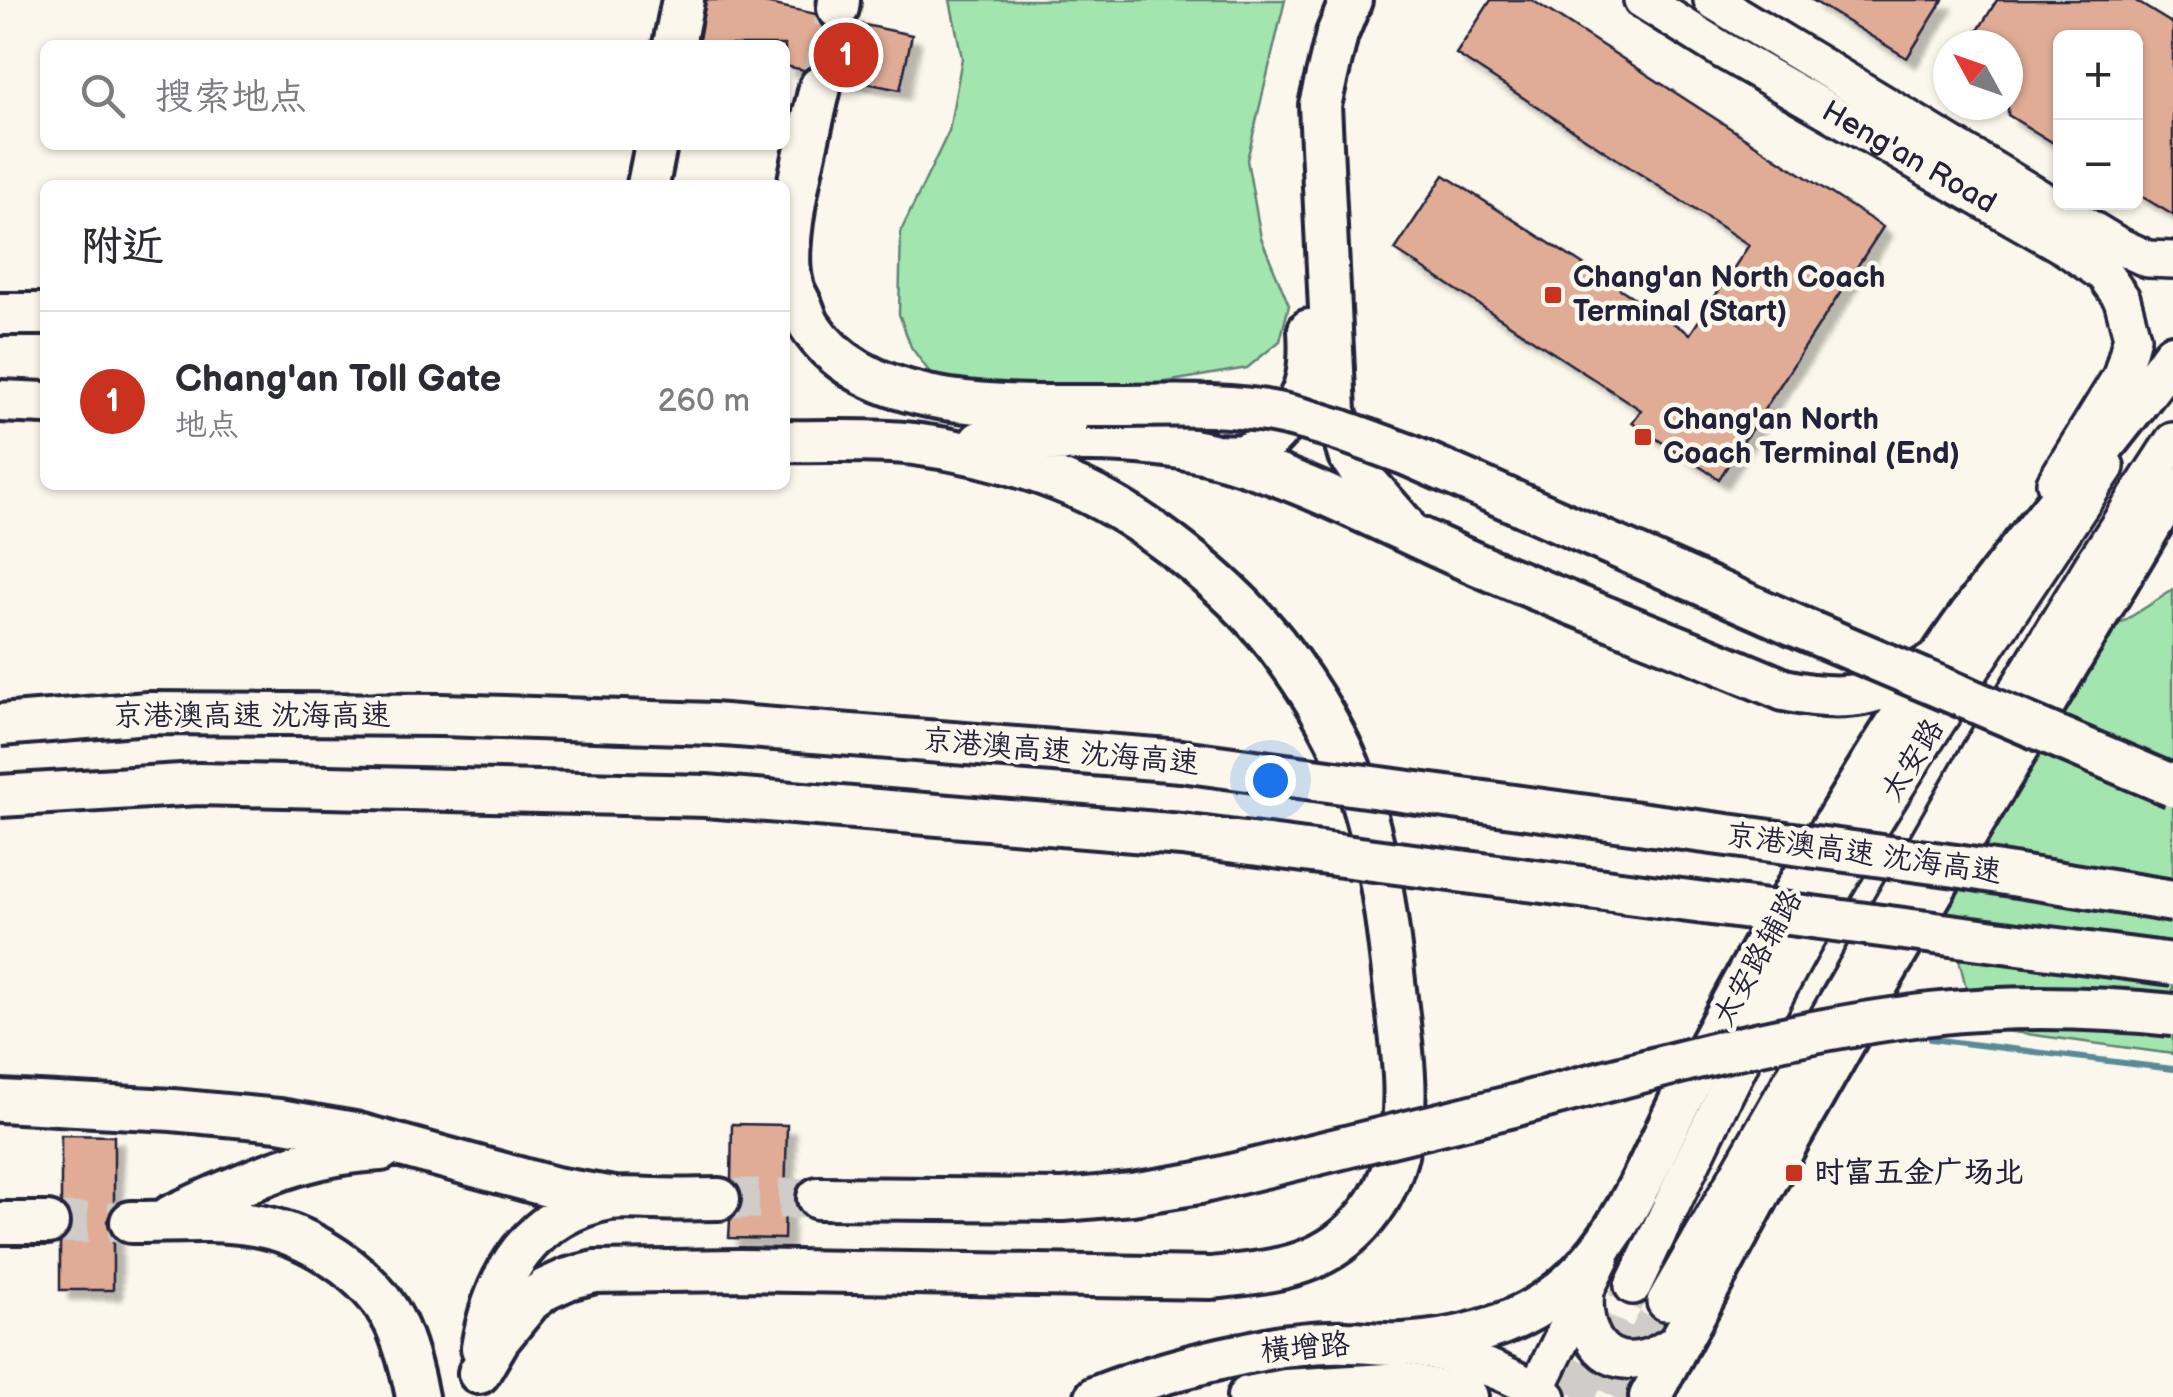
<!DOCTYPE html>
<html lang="zh">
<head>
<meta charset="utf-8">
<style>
  body { margin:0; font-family:"Balsamiq Sans","LXGW WenKai TC",sans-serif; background:#f7f7f7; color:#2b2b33 }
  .controls { position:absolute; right:30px; top:30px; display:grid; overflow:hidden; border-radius:15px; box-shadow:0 2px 8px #0004 }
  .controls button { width:90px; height:90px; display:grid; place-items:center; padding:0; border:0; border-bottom:2px solid #e1e1e2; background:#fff; color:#2b2b33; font:50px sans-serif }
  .compass { position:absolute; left:1933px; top:30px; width:90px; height:90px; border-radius:50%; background:#fff; box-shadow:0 2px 8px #0004; rotate:310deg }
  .you { position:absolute; left:1270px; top:780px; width:35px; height:35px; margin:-25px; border:8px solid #fff; border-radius:50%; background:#1a73e8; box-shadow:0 0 0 15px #1a73e833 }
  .badge { display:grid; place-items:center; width:65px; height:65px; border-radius:50%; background:#c8321e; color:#fff; font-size:32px; font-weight:700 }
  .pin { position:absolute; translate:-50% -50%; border:5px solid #fff; box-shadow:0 2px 10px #0006 }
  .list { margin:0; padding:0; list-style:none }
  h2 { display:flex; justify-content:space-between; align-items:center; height:130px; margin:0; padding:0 40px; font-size:42px }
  h2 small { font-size:32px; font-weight:400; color:#7c7c81 }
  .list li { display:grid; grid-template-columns:65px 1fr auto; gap:30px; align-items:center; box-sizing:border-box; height:180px; padding:0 40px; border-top:2px solid #e1e1e2 }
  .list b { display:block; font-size:38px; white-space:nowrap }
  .list p { margin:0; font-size:32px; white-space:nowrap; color:#7c7c81 }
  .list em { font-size:32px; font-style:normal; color:#7c7c81 }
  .icon { flex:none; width:55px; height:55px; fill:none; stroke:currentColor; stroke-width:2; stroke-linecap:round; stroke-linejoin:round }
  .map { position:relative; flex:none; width:2173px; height:1397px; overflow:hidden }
  .search { position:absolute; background:#fff; box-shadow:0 2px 8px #0004; left:40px; top:40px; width:750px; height:110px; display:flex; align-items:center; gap:25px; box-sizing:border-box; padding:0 35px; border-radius:15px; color:#7c7c81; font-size:38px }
  .panel { position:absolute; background:#fff; box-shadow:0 2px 8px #0004; left:40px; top:180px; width:750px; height:310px; border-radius:15px }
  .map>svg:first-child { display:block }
  .green { fill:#a3e5af; stroke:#628475; stroke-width:2.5 }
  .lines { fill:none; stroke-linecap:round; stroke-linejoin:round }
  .stream { stroke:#5a8a98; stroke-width:6 }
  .building { fill:#e1ac96; stroke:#22223b; stroke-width:2.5; filter:url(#shadow) }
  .major-tunnel { stroke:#d0ccc9; stroke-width:35; stroke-dasharray:35 18; stroke-linecap:butt }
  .highway-tunnel { stroke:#d0ccc9; stroke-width:40; stroke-dasharray:40 20; stroke-linecap:butt }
  .major-casing { stroke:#22223b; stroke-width:42 }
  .highway-casing { stroke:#22223b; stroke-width:48 }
  .major { stroke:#fbf7ec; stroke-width:35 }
  .highway { stroke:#fbf7ec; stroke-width:40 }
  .highway-bridge-casing { stroke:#22223b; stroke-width:48; stroke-linecap:butt }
  .highway-bridge { stroke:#fbf7ec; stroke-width:40 }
  .poi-dot { fill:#c8321e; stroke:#fbf7ec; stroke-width:4 }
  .labels { text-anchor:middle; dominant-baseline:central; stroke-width:9; stroke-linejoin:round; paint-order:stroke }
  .street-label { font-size:30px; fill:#22223b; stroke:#fbf7ec }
  .poi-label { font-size:30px; font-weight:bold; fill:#22223b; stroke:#fbf7ec; text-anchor:start }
</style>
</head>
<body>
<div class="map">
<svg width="2173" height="1397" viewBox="0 0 2173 1397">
  <defs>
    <filter id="shadow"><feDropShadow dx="9" dy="9" stdDeviation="2.5" flood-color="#0004"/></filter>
  </defs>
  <rect width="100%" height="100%" fill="#fbf7ec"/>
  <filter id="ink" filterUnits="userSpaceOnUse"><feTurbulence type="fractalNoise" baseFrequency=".01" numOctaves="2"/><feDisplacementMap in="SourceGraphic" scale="20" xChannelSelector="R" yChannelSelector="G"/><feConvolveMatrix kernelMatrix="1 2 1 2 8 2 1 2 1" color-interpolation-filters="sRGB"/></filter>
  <g filter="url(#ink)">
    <path class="green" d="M950,0H1285L1247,160L1261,238L1289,305L1280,341L1247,368L1096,394L1009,397L933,377L911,347L899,314L901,231L949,131L962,58Z
      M2173,590V1054L1976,1027L1946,908L2110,630Z"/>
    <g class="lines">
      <path class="stream" d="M1931,1039L2173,1069"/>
    </g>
    <path class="building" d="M706,0H751L816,14L823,26L834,31L846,30L856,23L912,35L900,90L841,78L835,69L824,64H814L804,70L785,66V45H698Z
      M1491,0H1532L1883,227L1719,479L1632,423L1641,410L1395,250L1444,175L1690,334L1749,245L1456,54Z
      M1812,0H1943L1907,58Z
      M1997,0H2134L2173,24V215L2136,193V38H2060V147L2008,115V45H1969Z
      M732,1124L787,1125L784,1239L729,1238L730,1220L739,1212L743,1200L740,1188L731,1179Z
      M61,1135L114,1136V1207L107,1221L113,1237V1290H60V1243L68,1236L72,1224L69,1212L61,1203Z"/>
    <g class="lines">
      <path class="major-tunnel" d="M1576,1397L1633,1286
        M1613,1397L1665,1302"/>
      <path class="highway-tunnel" d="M820,87L838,8
        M719,1199L818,1198
        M48,1223L131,1222"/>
      <defs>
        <g id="major">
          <path id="s1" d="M1642,0L1722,50L2065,247L2104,274L2122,299L2132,337L2121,376L2055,483"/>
          <path d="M1712,0L2119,246L2148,259L2173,260"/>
          <path d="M1633,1286C1687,1174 1738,1062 1798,953C1890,785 2000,627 2106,467"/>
          <path d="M1586,1290C1581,1328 1599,1371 1645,1358C1658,1355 1669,1347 1680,1340"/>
          <path d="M1665,1302L1981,750L2091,568L2173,441"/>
          <path d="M1414,1347C1461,1356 1507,1371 1548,1397"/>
          <path d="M1533,1397L1601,1259"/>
        </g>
        <path id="highway" d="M1351,0L1337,34L1320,105L1335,411L1349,455L1369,485L1403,524
          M838,8L839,0
          M674,45L683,0
          M820,87C810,134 780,240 792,284C793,291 798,298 801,305C804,311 806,320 810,326C865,410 998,406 1086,406
          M648,185L656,145
          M0,314H45
          M0,401L45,403
          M980,442C1057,441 1139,436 1215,455C1305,479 1389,526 1474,563C1576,607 1681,646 1784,690C1847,704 1881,696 1936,662
          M1214,455C1223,455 1236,457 1245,454C1272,446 1302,404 1307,377C1310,362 1310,346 1309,330
          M0,1101L172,1110L279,1120L354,1133L555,1188L614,1198
          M818,1198L1063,1200L1132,1194L1199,1183
          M171,1216C240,1185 303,1153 381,1150
          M131,1222C172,1222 214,1218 254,1225C308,1233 371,1274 395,1323C406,1347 412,1371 417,1397
          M0,1223H48
          M482,1348C494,1275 532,1213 610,1199C625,1197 641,1199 656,1199C677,1200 698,1199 719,1199
          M479,1373L499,1339L530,1301L546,1289L568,1279L595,1272L740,1270L1211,1278C1272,1271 1325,1269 1367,1216C1381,1199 1391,1177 1397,1155C1412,1103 1401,1043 1395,990C1387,919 1379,849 1355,782C1338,733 1307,685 1276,644C1230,586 1143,516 1075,487C1024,465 968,451 914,444C872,439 827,442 785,441
          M1096,1397C1144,1378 1193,1364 1243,1354C1259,1351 1275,1346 1291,1345C1309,1343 1328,1341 1347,1342C1366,1342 1385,1345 1403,1344C1450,1341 1501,1330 1542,1304C1616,1257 1646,1168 1684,1093C1763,941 1850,791 1946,649C2016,546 2101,455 2173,355
          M1248,1397L1286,1390L1404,1383L1467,1397
          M1650,1397L1789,1139L1871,995L2173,488"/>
      </defs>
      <use href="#major" class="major-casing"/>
      <use href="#highway" class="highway-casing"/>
      <use href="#major" class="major"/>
      <use href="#highway" class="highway"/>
      <defs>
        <path id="highway-bridge" d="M1086,406C1150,407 1219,401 1282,414C1325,423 1367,440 1408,455L1806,630L2173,786
          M0,725L148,713L442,715L712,724L1181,761L1956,866L2173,901
          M0,796L198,784L706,796L1182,835L2173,964
          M1199,1183C1302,1157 1406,1133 1509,1107C1648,1070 1787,1030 1931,1014C2011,1005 2093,1007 2173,1015"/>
      </defs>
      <use href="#highway-bridge" class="highway-bridge-casing"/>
      <use href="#highway-bridge" class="highway-bridge"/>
    </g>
  </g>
  <g class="poi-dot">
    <rect x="1543" y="285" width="20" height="20" rx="5"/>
    <rect x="1633" y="427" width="20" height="20" rx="5"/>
    <rect x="1784" y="1163" width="20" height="20" rx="5"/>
  </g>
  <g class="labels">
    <g class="street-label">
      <text stroke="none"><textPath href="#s1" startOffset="310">Heng'an Road</textPath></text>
      <text x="252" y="716">京港澳高速 沈海高速</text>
      <text transform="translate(1061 752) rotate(5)">京港澳高速 沈海高速</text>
      <text transform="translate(1913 760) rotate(-58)">太安路</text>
      <text transform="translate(1864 854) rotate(8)">京港澳高速 沈海高速</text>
      <text transform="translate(1758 958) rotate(-61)">太安路辅路</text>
      <text transform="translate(1305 1348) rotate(-5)">横增路</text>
    </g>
    <g class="poi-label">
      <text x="1573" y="278">Chang'an North Coach<tspan x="1573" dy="34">Terminal (Start)</tspan></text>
      <text x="1663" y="420">Chang'an North<tspan x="1663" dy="34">Coach Terminal (End)</tspan></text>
      <text x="1814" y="1173">时富五金广场北</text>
    </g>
  </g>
</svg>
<div class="controls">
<button>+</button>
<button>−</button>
</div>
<svg class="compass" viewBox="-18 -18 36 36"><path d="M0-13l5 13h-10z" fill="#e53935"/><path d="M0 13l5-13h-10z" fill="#7c7c81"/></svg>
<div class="you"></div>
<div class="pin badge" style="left:846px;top:55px">1</div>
<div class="search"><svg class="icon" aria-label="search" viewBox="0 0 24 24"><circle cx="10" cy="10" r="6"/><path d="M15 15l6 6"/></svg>搜索地点</div>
<section class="panel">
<h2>附近<small></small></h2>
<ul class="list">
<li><span class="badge">1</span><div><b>Chang'an Toll Gate</b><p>地点</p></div><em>260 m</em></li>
</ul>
</section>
</div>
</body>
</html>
